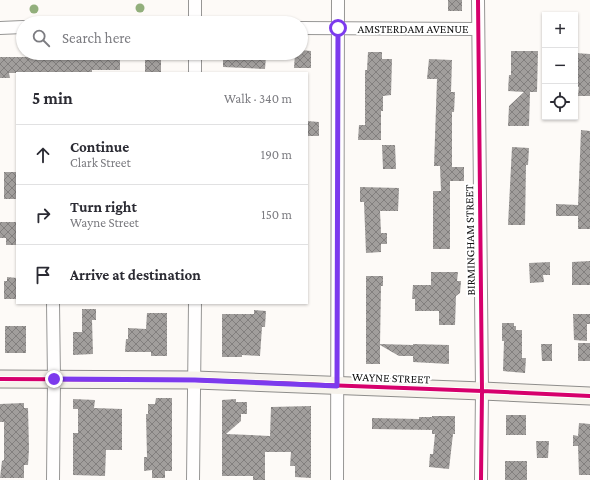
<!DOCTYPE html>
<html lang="en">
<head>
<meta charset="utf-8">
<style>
  body { margin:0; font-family:"Crimson Pro",serif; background:#f7f7f7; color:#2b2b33 }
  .controls { position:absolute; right:12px; top:12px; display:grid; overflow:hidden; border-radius:0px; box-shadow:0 1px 3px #0004 }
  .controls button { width:36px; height:36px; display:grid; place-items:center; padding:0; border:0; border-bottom:1px solid #e1e1e2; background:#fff; color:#2b2b33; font:20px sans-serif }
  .stop { position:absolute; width:12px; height:12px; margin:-9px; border:3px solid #7c3aed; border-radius:50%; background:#fff }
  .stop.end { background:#7c3aed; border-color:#fff; box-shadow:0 1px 4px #0008 }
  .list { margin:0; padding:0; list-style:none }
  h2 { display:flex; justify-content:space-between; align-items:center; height:52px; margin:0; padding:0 16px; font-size:17px }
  h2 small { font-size:13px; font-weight:400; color:#7c7c81 }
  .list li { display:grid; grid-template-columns:26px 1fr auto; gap:12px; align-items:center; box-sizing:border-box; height:60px; padding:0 16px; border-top:1px solid #e1e1e2 }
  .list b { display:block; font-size:15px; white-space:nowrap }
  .list p { margin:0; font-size:13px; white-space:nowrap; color:#7c7c81 }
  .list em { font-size:13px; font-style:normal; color:#7c7c81 }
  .icon { flex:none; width:22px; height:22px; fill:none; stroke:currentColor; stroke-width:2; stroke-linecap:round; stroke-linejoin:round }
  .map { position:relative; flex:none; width:590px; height:480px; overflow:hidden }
  .search { position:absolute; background:#fff; box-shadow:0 1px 3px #0004; left:16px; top:16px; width:292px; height:44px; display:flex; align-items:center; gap:10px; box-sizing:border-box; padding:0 14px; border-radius:22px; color:#7c7c81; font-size:15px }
  .panel { position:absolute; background:#fff; box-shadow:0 1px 3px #0004; left:16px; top:72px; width:292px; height:232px; border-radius:0px }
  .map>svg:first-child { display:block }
  .building { fill:url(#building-cross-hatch) }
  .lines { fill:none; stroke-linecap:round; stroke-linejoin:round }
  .street-casing { stroke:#979695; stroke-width:14 }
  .secondary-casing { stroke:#8e8d8b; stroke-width:19 }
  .street { stroke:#fffefe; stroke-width:12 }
  .secondary { stroke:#f6f2eb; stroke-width:17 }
  .cycleway-casing { stroke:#fff; stroke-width:6 }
  .cycleway { stroke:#d6006c; stroke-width:4 }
  .tree { fill:#92af7c }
  .route { stroke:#7c3aed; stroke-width:5 }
  .labels { text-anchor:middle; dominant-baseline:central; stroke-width:4; stroke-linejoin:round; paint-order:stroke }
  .street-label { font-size:12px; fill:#111; stroke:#fff }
</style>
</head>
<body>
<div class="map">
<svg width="590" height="480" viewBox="0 0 590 480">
  <defs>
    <pattern id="building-cross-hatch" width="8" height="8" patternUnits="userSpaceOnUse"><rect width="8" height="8" fill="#a19e9c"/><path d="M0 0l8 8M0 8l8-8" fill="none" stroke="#827f7e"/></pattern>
  </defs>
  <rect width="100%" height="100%" fill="#fdfaf7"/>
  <path class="building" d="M448,0H462V11H448Z
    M301,50L311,51V68H294L295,53H301Z
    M511,51H538L537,92H530L529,126H508L509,106L524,92L508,91L509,75H511Z
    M368,52H382V59H392L391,95L383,96V111H381V140H358L359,125H365V70H367Z
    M223,53H241L240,56H266L265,69L223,67Z
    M575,53L590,54V96H578L579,87H575Z
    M27,54H120V70H92V73H9L10,78H0V57H27Z
    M161,55V73H145V56Z
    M429,59L452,60L451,92H455L454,112H452V167H464V181H450V249H433V191H441L440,166H434L437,79H427Z
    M307,121L319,122V136H307Z
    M581,130L590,131V229H578V216H556V204L578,205Z
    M382,145H395L396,169H383Z
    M512,147L529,148L528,165H526L525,225H508Z
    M4,172H17V199H4Z
    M360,187L399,188L398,211H380L381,233H387V244H381V252L366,253L364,202H360Z
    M0,222H17V245H6V238H0Z
    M590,261V285H572V262Z
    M550,262V275H543L544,282L530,283L529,263Z
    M431,272H458L457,281H461L460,293L456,296L455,325H439V311H415V299H412L413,285H431Z
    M366,276H383V286H381L380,344L413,345V344L449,345V364L413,362V356H399L380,345V364H366Z
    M7,277L17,278V299H4V281H7Z
    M82,309H96V320H92L93,354L73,355V332H82Z
    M254,310L266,311L265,327H262L260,356L242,355V357H222V314H254Z
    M147,313H167V356H151V352H125L126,339H128V328L146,329Z
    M573,314H590V324H587V341L574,340Z
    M502,323H514V326H516V330H522V358H526L525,373L503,371L504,341H502Z
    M5,326H26V353H5Z
    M578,343H590V361H578Z
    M541,344H552V361H542Z
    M156,398H172V471H165V478H152V470L144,471V457H147L146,414H148V404H155Z
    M73,399L95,400L94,408L122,409V450H106L105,476L73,475V433H78V409H73Z
    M236,399V402H247V414H241V421L226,434L270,436L271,407L311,406V478L295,477V466H290L291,452H265V480H253V476H222V400Z
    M24,403V408H28L29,449L28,465H24V478H0L2,461L4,460V422H0V404Z
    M506,415H526V435H506Z
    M432,416H455V434H453L449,469L429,467L430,454H433L435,434H432V430L372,429V418L419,419V417H432Z
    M579,423L590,424V475H579L578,446H573V435L578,436Z
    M536,441H549L548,458H537Z
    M505,461H527V480H505Z"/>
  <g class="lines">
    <defs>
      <path id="street" d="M478,0L482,391L481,480
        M195,23V0
        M0,28L23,27
        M301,28L478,29
        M195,73V53
        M53,303L54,379L53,480
        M193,480L195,303
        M337,480L338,0"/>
      <path id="secondary" d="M0,379L195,380L482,391L590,396"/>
    </defs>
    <use href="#street" class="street-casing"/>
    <use href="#secondary" class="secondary-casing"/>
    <use href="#street" class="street"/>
    <use href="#secondary" class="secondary"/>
    <defs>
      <path id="cycleway" d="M478,0L482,391L481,480
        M0,379L195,380L482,391L590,396"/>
    </defs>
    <use href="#cycleway" class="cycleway-casing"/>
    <use href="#cycleway" class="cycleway"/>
  </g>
  <g class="tree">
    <circle cx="140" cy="8" r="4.5"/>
    <circle cx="34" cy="9" r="4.5"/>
  </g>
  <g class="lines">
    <path class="route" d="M54,379L195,380L337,386L338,28"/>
  </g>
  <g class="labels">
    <g class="street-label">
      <text x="413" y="29">AMSTERDAM AVENUE</text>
      <text transform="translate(470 240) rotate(-91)">BIRMINGHAM STREET</text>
      <text transform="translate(391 378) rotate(2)">WAYNE STREET</text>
    </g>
  </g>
</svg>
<div class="controls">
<button>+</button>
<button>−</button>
<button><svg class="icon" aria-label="locate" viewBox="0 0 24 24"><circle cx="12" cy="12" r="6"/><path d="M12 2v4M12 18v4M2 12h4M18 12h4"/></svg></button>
</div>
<div class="stop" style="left:338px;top:28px"></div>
<div class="stop end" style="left:54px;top:379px"></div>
<div class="search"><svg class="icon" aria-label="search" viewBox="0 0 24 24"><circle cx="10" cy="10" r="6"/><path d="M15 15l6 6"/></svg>Search here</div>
<section class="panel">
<h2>5 min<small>Walk · 340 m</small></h2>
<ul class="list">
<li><svg class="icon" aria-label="ahead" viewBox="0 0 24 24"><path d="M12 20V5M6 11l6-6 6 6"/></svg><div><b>Continue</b><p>Clark Street</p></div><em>190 m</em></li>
<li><svg class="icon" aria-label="right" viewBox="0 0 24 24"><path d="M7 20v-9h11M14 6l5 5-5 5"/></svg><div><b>Turn right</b><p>Wayne Street</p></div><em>150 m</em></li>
<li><svg class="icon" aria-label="arrive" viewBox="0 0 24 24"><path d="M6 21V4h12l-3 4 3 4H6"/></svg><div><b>Arrive at destination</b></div></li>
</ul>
</section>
</div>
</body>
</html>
